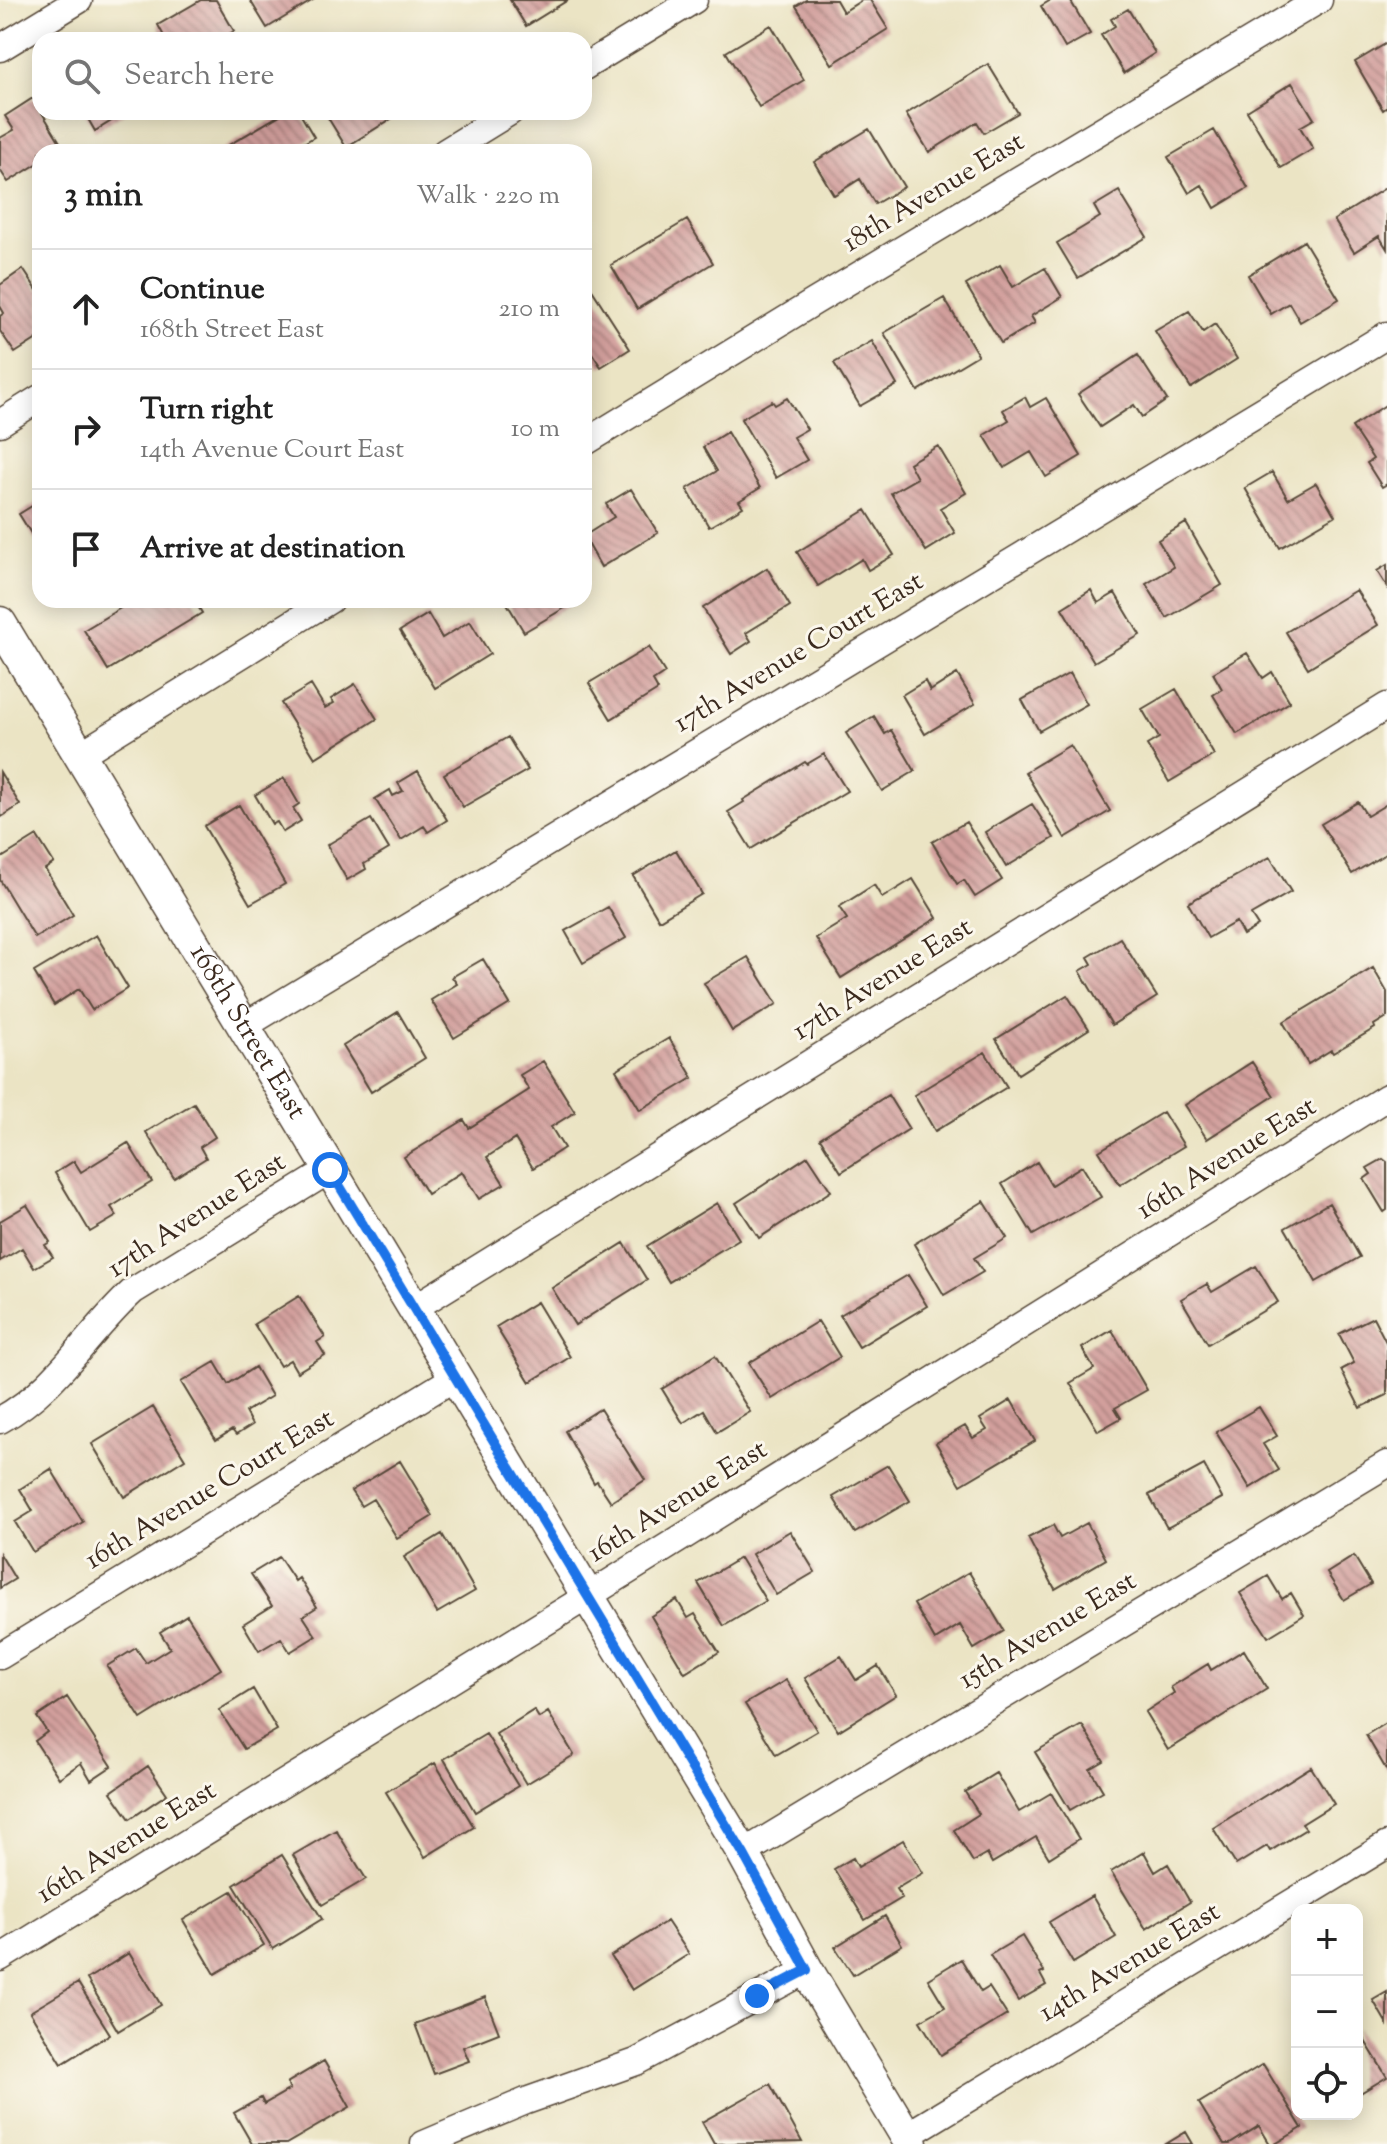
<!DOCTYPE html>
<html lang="en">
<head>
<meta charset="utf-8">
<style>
  body { margin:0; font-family:"Sorts Mill Goudy",serif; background:#f6f6f6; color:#222 }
  .controls { position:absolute; right:24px; bottom:24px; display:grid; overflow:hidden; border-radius:16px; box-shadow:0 4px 20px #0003 }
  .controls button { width:72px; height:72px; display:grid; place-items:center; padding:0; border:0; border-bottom:2px solid #e0e0e0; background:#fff; color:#222; font:40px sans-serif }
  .stop { position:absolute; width:24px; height:24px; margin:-18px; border:6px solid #1a73e8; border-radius:50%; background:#fff }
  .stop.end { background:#1a73e8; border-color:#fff; box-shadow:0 2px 8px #0008 }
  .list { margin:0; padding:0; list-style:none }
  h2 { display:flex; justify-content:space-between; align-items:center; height:104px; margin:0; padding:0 32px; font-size:34px }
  h2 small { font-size:26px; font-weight:400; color:#767676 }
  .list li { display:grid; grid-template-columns:52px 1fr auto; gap:24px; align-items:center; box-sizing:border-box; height:120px; padding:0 32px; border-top:2px solid #e0e0e0 }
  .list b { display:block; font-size:30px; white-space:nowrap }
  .list p { margin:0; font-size:26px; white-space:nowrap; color:#767676 }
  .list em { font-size:26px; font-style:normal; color:#767676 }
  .icon { flex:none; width:44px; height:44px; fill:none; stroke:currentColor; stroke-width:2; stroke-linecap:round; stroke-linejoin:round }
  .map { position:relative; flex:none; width:1387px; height:2144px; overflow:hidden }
  .search { position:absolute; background:#fff; box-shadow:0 4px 20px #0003; left:32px; top:32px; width:560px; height:88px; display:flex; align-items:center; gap:20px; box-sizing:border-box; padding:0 28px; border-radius:24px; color:#767676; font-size:30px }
  .panel { position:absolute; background:#fff; box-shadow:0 4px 20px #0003; left:32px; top:144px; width:560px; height:464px; border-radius:24px }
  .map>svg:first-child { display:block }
  .building { fill:url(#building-back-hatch) }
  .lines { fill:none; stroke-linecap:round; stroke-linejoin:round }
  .minor-casing { stroke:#554637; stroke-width:29 }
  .tertiary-casing { stroke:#554637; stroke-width:35 }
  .minor { stroke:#fff; stroke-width:26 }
  .tertiary { stroke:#fff; stroke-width:32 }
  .route { stroke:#1a73e8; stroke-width:10 }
  .labels { text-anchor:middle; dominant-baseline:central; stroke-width:6; stroke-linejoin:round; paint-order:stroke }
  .street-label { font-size:28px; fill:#3b2a1e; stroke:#fbf7ec }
</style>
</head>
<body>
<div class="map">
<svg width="1387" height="2144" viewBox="0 0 1387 2144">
  <defs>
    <pattern id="building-back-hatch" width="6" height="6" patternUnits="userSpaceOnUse" patternTransform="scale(2)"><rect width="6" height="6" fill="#d29f9c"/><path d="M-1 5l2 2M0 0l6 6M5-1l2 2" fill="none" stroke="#ac827f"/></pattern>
  </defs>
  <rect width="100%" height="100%" fill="#fbf7ec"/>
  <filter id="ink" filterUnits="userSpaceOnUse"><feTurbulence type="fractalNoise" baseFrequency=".0125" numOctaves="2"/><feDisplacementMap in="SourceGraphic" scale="16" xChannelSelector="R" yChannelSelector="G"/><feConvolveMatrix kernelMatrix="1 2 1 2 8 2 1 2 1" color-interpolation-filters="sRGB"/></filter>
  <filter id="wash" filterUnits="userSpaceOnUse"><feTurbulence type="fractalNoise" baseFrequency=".006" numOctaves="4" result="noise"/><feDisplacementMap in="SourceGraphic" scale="32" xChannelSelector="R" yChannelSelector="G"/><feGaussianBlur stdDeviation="1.8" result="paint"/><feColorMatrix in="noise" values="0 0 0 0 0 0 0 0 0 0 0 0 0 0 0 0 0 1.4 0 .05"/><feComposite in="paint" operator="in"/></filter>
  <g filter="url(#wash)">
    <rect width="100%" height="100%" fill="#ebe4c4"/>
    <g id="blocks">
      <path class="building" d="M201,0H216L234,31L219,40H166L158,25Z
        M250,0H313L267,28Z
        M510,0H568L526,26Z
        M806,0H836L843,12L862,0H870L888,29L832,64L796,6Z
        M1051,0H1070L1090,34L1065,48L1041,6Z
        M1128,9L1155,53L1124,73L1101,35L1115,26L1111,19Z
        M771,25L804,80L759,107L726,52Z
        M1387,43V107L1383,110L1355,62Z
        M988,64L1018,113L984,133L977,122L929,152L906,114Z
        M1292,83L1314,119L1300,127L1313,149L1281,168L1247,111Z
        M33,98L66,152H40V162L8,182L0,170V138L14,130L5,116Z
        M84,112H126L95,131Z
        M285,112H299L314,137L288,152H223L222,149Z
        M327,112H402L346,147L325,113Z
        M869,129L904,187L875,204L860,179L834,195L814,162Z
        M1214,130L1248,188L1215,208L1202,185L1189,193L1168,157Z
        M1387,187V249L1379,236L1354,252L1334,220Z
        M1119,191L1147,237L1078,278L1057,243L1100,217L1094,206Z
        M687,220L713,263L637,309L611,265Z
        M1304,241L1339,299L1300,322L1289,303L1271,314L1248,275Z
        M1000,265L1013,287L1045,268L1062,297L1031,316L1035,323L1001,343L966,285Z
        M23,269L37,290L40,289V337L15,353L0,331V316L4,313L0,306V285Z
        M589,285L630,349L601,367L584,341V288Z
        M944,298L978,355L918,391L884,333Z
        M1189,311L1203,332L1215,324L1237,359L1191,388L1155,331Z
        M872,341L897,385L860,406L834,363Z
        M1138,355L1167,400L1142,417L1134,405L1100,427L1078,394Z
        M1025,397L1030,407L1046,398L1081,456L1046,477L1031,452L1004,468L984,435L1009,420L1003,410Z
        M787,398L807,429L793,437L807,460L776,478L741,419L772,401L775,405Z
        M1387,404V484L1382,487L1367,463L1373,459L1352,427Z
        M727,432L760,488L739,501L743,507L709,527L687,489L717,471L703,447Z
        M938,446L966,493L940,508L955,533L926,551L891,493L917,478L909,463Z
        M1272,472L1288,499L1316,483L1335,516L1280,548L1245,488Z
        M631,489L658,533L601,567L584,536L614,517L606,504Z
        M40,501V548L19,514Z
        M866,510L894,555L868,570L862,559L818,586L797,552Z
        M1186,523L1222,585L1167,618L1146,584L1174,567L1158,540Z
        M1387,565V587L1377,571Z
        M767,568L790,606L746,633L751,641L731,654L703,608Z
        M1091,590L1098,603L1115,593L1140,635L1094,662L1062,608Z
        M1356,590L1378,625L1308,668L1286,632Z
        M134,600H194L202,613L108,670L84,630Z
        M505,600H578L524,632Z
        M428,614L442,638L470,621L490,654L435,688L400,631Z
        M649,647L665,673L653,681L658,690L611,719L589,683Z
        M1247,653L1263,678L1272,672L1290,702L1237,734L1213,695L1222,689L1213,673Z
        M1070,673L1087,704L1039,731L1022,700Z
        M957,674L975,704L925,734L902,695L925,681L930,691Z
        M355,684L377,719L315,758L281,703L311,685L325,708L334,703L331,699Z
        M1176,689L1214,755L1169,782L1147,745L1159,738L1142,709Z
        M874,716L885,734L891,730L915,771L882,791L846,733Z
        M508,737L528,770L463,807L444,774Z
        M1070,745L1110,811L1065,838L1025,772Z
        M824,754L847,791L751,849L728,812L744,802L743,800L805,762L807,764Z
        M418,771L447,820L428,832L424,826L401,840L375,799L390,790L393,796L403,791L398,783Z
        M0,772L20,805L0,818Z
        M284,778L299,804L293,808L301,821L283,832L277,822L272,824L255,795Z
        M1358,802L1367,816L1387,804V853L1352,874L1321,824Z
        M1032,804L1054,838L1006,867L985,832Z
        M239,805L285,884L250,904L204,826Z
        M371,819L389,849L364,864L366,869L347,880L327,845Z
        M966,822L1002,880L975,897L964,880L957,884L932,842Z
        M37,836L54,863L45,869L73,915L35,938L0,880V859Z
        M676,850L702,894L659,920L633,876Z
        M1270,857L1291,892L1251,915L1258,926L1243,935L1236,922L1208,938L1188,903Z
        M913,879L937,918L841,978L816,938L847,919L839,907L874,885L882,898Z
        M608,907L626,938L583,963L565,931Z
        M96,935L128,988L92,1010L79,989L54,1005L34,972Z
        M1120,938L1157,997L1112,1025L1080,971L1092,964L1088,957Z
        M748,957L777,1004L732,1031L704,983Z
        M483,959L510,1004L454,1038L431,1000L457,984L452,977Z
        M1373,968L1387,992V1017L1374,1025L1375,1028L1333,1053L1331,1050L1308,1064L1283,1022Z
        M1067,995L1089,1029L1018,1074L996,1039Z
        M398,1012L425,1058L371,1092L343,1046Z
        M669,1038L693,1078L640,1110L616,1070Z
        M985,1052L1007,1087L935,1131L914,1095Z
        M543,1061L575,1112L551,1127L564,1148L533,1168L515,1139L487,1157L504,1184L479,1199L462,1172L427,1194L404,1157L464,1120L469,1128L529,1090L520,1075Z
        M1252,1062L1274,1096L1207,1139L1185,1105Z
        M888,1095L909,1129L841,1172L820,1138Z
        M194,1103L215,1137L200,1147L206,1158L174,1178L146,1132Z
        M1163,1112L1184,1146L1120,1185L1099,1151Z
        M128,1143L152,1182L111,1207L117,1216L90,1232L55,1173L74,1161L81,1172Z
        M808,1156L831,1191L759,1238L736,1203Z
        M1383,1159L1387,1162V1210L1384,1212L1364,1179L1371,1174L1367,1168Z
        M1037,1162L1051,1185L1082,1166L1101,1197L1033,1235L1002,1184Z
        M984,1201L1007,1238L974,1258L983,1272L944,1295L914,1244Z
        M717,1203L739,1239L669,1282L647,1246Z
        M1329,1203L1360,1257L1316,1282L1285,1228Z
        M27,1205L50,1242L45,1245L53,1257L34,1268L22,1248L0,1261V1221Z
        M624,1243L647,1280L575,1325L552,1288Z
        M1256,1266L1278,1302L1208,1344L1181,1299L1207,1284L1212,1292Z
        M908,1275L927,1306L859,1347L840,1315Z
        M299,1296L325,1337L317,1342L325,1355L297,1372L290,1360L280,1366L254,1324Z
        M537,1302L570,1357L530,1382L496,1327Z
        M1373,1317L1387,1344V1395L1360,1408L1341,1370L1354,1363L1339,1334Z
        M818,1321L840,1357L772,1399L749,1363Z
        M1112,1330L1147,1390L1115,1408L1121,1418L1098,1431L1070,1383L1094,1369L1082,1348Z
        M715,1356L750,1412L717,1432L704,1410L683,1423L662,1389Z
        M215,1362L228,1384L255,1367L272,1396L245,1412L252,1425L236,1435L232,1430L216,1440L181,1382Z
        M1011,1400L1035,1441L961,1485L936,1443L965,1426L973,1438L987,1430L980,1419Z
        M153,1407L185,1459L124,1497L92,1444Z
        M1259,1407L1277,1436L1263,1444L1279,1470L1250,1488L1216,1432Z
        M600,1409L645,1480L611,1502L597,1481L594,1483L565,1431Z
        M400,1461L433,1516L397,1538L373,1499L361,1506L351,1491Z
        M888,1465L910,1501L855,1533L833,1497Z
        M1204,1465L1222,1498L1167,1528L1149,1495Z
        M51,1469L83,1522L33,1552L15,1522L33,1511L20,1489Z
        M1087,1523L1106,1559L1055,1589L1028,1538L1053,1525L1060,1538Z
        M790,1531L815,1572L776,1595L752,1554Z
        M442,1534L475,1591L437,1613L404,1557Z
        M0,1554L15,1579L0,1588Z
        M1354,1556L1371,1584L1344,1600L1327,1573Z
        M279,1557L295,1581L299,1578L317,1607L303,1616L316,1636L290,1652L281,1638L259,1651L243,1624L272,1606L251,1574Z
        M740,1558L766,1601L724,1626L698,1583Z
        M969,1572L1004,1631L974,1649L960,1625L935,1640L914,1604Z
        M1268,1576L1282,1599L1291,1593L1304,1615L1268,1637L1240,1593Z
        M677,1600L688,1618L695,1614L719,1652L685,1673L651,1616Z
        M187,1615L221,1669L141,1719L107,1666L136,1648L146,1663L170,1648L160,1632Z
        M1244,1650L1267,1689L1168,1750L1145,1712L1174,1693L1171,1687L1208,1664L1211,1670Z
        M841,1656L856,1680L878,1666L896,1695L838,1731L805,1678Z
        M786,1680L817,1731L776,1755L745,1704Z
        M253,1689L277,1730L244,1749L219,1710Z
        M67,1697L112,1766L91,1780L81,1763L59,1778L35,1741L47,1732L37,1717Z
        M534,1710L539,1718L548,1712L574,1755L526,1784L496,1734Z
        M1387,1722V1771L1366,1735Z
        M1082,1725L1104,1761L1090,1769L1103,1791L1070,1810L1035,1752Z
        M486,1734L518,1786L475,1812L444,1759Z
        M435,1763L474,1827L425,1857L386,1792Z
        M148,1766L167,1794L130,1819L111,1792Z
        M1311,1767L1334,1804L1302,1824L1306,1829L1270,1851L1267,1846L1236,1865L1213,1828Z
        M996,1773L1019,1812L1051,1793L1079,1839L1049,1858L1036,1837L992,1863L987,1854L973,1862L954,1830L979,1814L965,1792Z
        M336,1830L366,1879L322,1905L293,1855Z
        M903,1840L923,1873L896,1889L902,1898L865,1920L834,1869L853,1858L858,1867Z
        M1144,1852L1155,1872L1168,1864L1190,1902L1146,1929L1111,1872Z
        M282,1855L322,1919L273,1949L234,1885Z
        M232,1891L264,1945L215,1974L183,1920Z
        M1092,1896L1116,1937L1073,1963L1049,1922Z
        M885,1916L902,1945L853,1975L835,1947Z
        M667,1921L689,1954L632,1990L611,1956Z
        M1022,1936L1044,1972L1040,1974L1046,1985L1018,2001L990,1955Z
        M129,1953L161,2005L118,2031L87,1979Z
        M961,1959L981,1992L989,1987L1007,2015L941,2055L920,2021L945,2007L928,1979Z
        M78,1983L110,2034L62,2064L30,2012Z
        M1387,1992V2024L1373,2000Z
        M485,1997L499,2033L463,2047L469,2061L434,2074L415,2024Z
        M1357,2028L1387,2077L1357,2095Z
        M324,2061L350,2107L286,2144H252L234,2113L261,2098L264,2104L290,2089L287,2083Z
        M1263,2064L1302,2128L1275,2144H1270L1259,2126L1230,2144H1224L1199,2103Z
        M770,2084L802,2142L714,2144L702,2122Z
        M1186,2132L1193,2144H1166Z"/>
    </g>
  </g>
  <g filter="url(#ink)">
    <use href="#blocks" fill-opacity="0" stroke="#554637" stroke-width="2"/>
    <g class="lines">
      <defs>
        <path id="minor" d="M0,48L79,0
          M584,67L694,0
          M445,152L510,112
          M0,423L40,398
          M584,443L814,302L1319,0
          M81,754L330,600
          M244,1026L1387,335
          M414,1308L1387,706
          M0,1420C56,1390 87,1333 133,1291L330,1170
          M0,1656L454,1378
          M743,1853L1387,1464
          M0,1958L588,1596L1387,1097
          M906,2136L1387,1845
          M424,2144L526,2101L636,2062L807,1970"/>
        <g id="tertiary">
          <path id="s1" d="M0,623L743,1853L807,1970L911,2144"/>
        </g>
      </defs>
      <use href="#minor" class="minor-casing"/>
      <use href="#tertiary" class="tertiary-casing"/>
      <use href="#minor" class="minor"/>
      <use href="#tertiary" class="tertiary"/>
    </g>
  </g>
  <g class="lines" filter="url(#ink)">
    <path class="route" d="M330,1170L743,1853L807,1970L757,1996"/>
  </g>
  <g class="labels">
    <g class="street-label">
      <text transform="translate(934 193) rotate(-31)">18th Avenue East</text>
      <text transform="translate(799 653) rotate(-31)">17th Avenue Court East</text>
      <text transform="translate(883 980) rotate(-32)">17th Avenue East</text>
      <text stroke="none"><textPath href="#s1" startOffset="478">168th Street East</textPath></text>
      <text transform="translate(1227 1159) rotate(-32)">16th Avenue East</text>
      <text transform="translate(197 1216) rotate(-33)">17th Avenue East</text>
      <text transform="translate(210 1490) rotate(-31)">16th Avenue Court East</text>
      <text transform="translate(678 1502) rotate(-32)">16th Avenue East</text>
      <text transform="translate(1048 1631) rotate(-31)">15th Avenue East</text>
      <text transform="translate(127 1843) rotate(-32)">16th Avenue East</text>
      <text transform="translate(1130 1963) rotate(-31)">14th Avenue East</text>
    </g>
  </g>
</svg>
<div class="controls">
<button>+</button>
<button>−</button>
<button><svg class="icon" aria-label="locate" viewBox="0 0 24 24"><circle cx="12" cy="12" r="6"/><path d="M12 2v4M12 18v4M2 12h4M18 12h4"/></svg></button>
</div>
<div class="stop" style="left:330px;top:1170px"></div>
<div class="stop end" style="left:757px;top:1996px"></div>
<div class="search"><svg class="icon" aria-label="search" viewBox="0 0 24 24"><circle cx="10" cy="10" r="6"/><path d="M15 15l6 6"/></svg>Search here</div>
<section class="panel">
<h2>3 min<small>Walk · 220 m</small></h2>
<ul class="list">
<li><svg class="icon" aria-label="ahead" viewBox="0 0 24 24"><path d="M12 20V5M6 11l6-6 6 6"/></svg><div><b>Continue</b><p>168th Street East</p></div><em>210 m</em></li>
<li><svg class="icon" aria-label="right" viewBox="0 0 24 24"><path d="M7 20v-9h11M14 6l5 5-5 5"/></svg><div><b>Turn right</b><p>14th Avenue Court East</p></div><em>10 m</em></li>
<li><svg class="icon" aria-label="arrive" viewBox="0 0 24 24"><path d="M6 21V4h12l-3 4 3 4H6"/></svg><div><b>Arrive at destination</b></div></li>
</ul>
</section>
</div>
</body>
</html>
